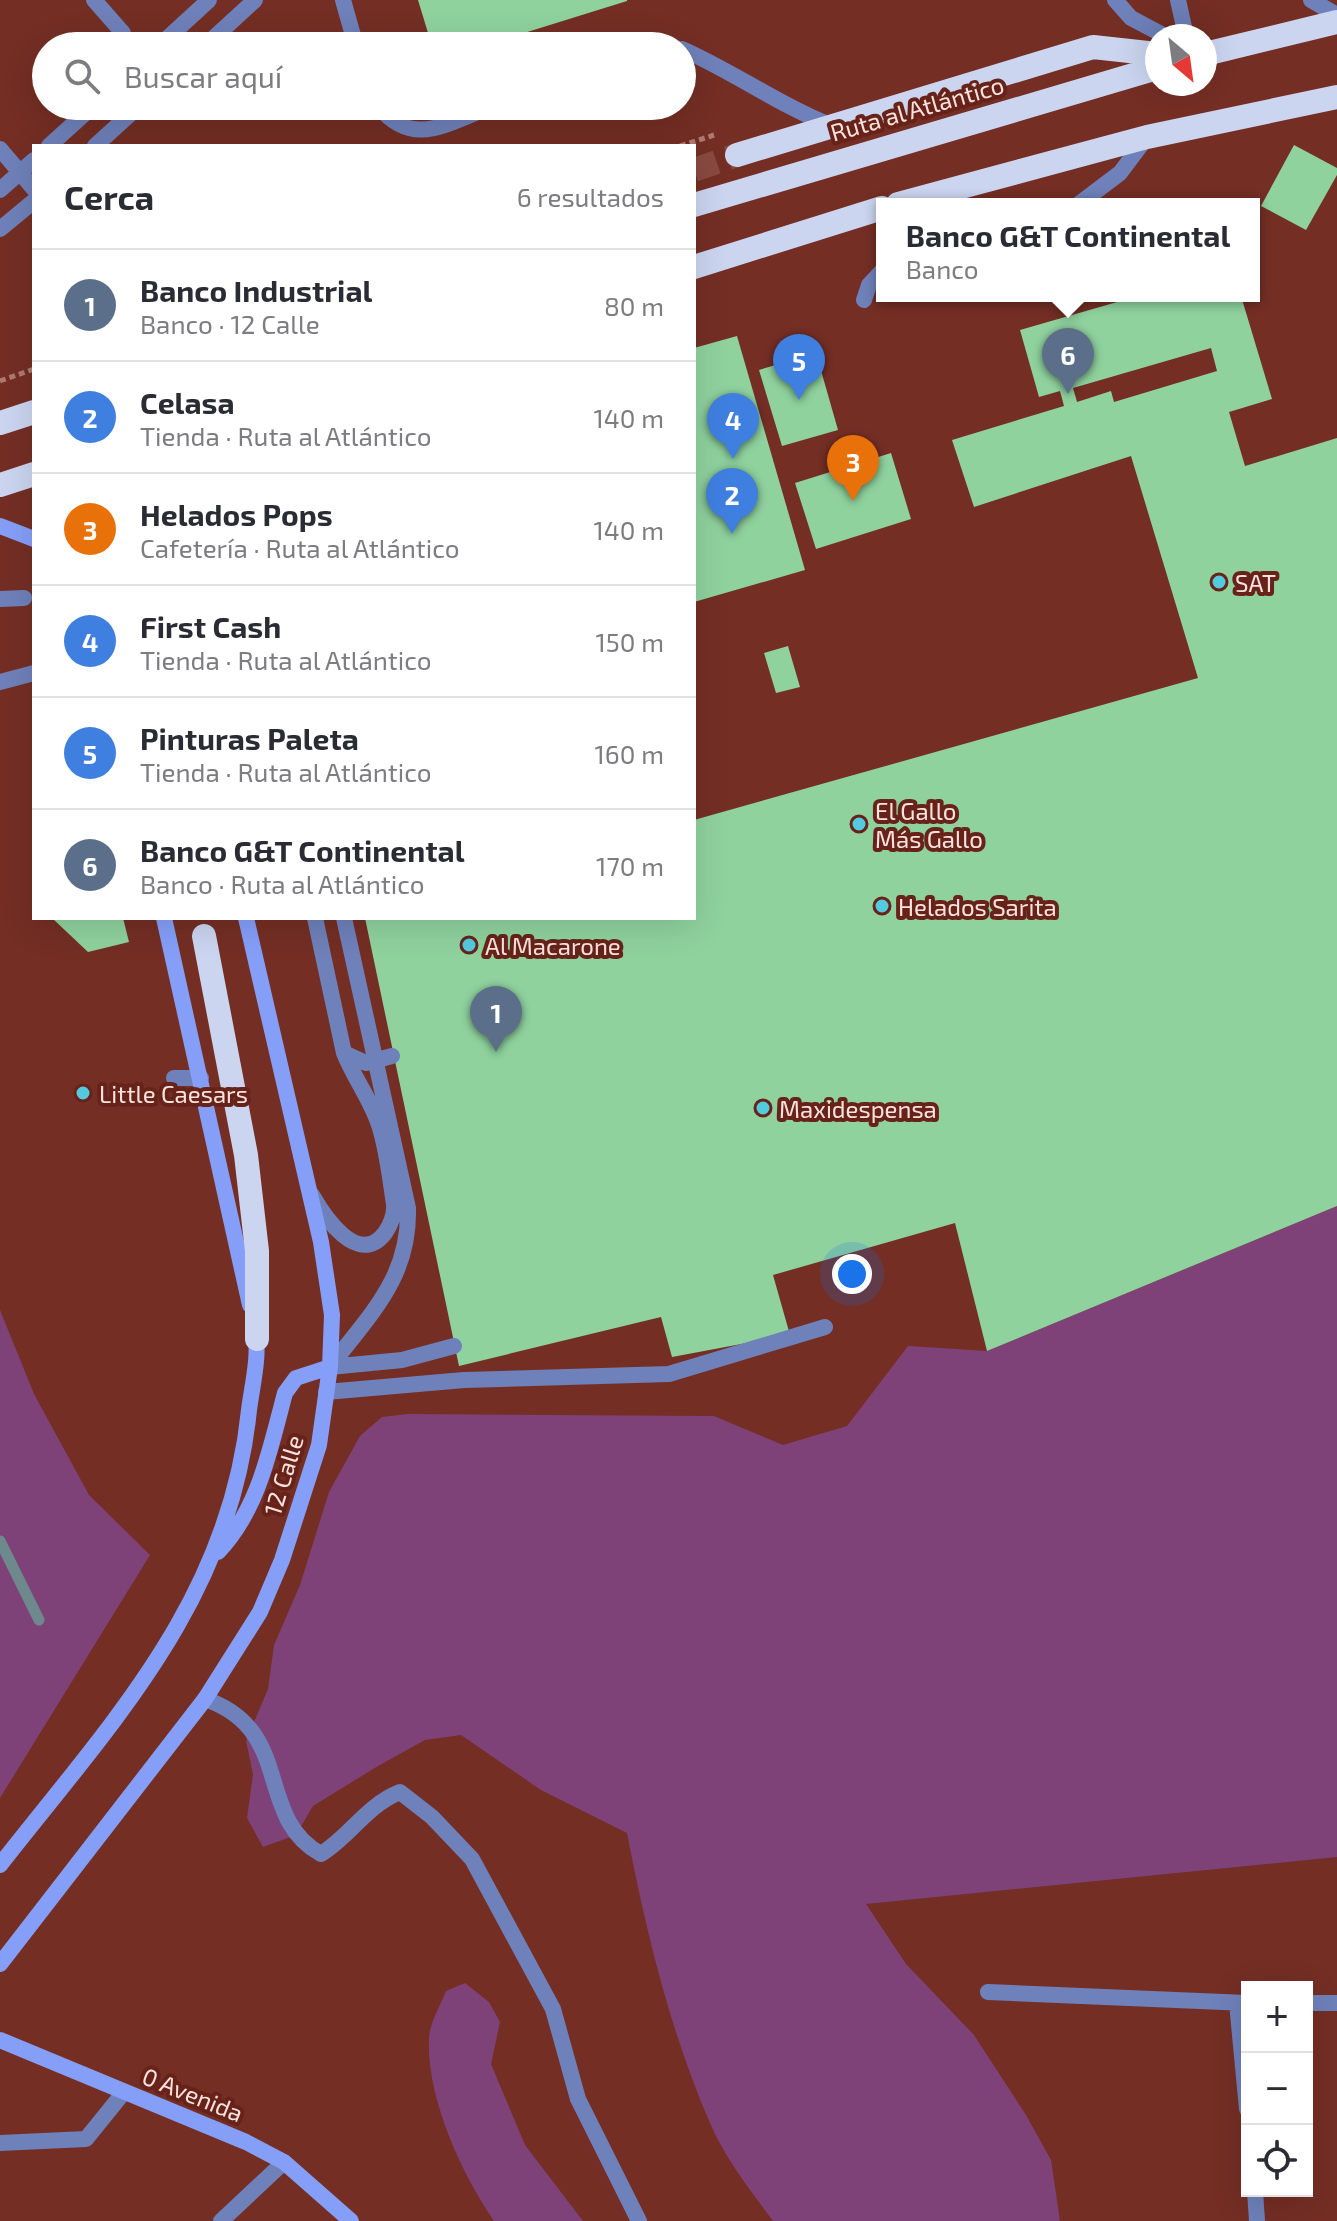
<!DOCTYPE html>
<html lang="es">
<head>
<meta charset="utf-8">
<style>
  body { margin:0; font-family:"Exo 2",sans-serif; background:#f2f2f3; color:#2b2b33 }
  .controls { position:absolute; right:24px; bottom:24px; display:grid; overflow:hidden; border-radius:0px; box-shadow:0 8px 32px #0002 }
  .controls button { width:72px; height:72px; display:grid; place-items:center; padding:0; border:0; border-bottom:2px solid #e1e1e2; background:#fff; color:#2b2b33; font:40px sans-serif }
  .compass { position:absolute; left:1145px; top:24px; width:72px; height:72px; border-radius:50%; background:#fff; box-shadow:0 8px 32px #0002; rotate:151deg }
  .you { position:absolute; left:852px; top:1274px; width:28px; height:28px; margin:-20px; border:6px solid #fff; border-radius:50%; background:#1a73e8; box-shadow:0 0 0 12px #1a73e833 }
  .badge { display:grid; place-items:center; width:52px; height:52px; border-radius:50%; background:#3d7380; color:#fff; font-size:26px; font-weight:700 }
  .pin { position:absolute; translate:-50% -66px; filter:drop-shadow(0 2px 4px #0008) }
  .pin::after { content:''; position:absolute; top:42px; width:28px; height:24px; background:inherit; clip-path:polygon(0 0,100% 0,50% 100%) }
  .popup { position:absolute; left:876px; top:198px; width:384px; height:104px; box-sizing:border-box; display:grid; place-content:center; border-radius:0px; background:#fff; filter:drop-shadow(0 2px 6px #0005); font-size:26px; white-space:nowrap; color:#7c7c81 }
  .popup b { font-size:30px; color:#2b2b33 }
  .popup::after { content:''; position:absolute; left:50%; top:100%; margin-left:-16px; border:16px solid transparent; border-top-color:#fff }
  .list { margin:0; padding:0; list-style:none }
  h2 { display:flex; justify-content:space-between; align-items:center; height:104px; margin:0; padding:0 32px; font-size:34px }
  h2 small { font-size:26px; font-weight:400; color:#7c7c81 }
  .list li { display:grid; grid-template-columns:52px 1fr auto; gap:24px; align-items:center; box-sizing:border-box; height:112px; padding:0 32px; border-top:2px solid #e1e1e2 }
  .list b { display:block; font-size:30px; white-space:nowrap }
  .list p { margin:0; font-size:26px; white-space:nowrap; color:#7c7c81 }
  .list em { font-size:26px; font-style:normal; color:#7c7c81 }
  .icon { flex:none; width:44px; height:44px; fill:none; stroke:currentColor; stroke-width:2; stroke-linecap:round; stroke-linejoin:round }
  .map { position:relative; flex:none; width:1337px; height:2221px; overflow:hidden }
  .search { position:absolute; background:#fff; box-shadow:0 8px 32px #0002; left:32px; top:32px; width:664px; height:88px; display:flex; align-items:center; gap:20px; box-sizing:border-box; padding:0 28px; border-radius:44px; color:#7c7c81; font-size:30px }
  .panel { position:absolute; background:#fff; box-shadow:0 8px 32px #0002; left:32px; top:144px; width:664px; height:776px; border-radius:0px }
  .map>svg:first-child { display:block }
  .green { fill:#7e4278 }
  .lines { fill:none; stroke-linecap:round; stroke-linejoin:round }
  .stream { stroke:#6e898e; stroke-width:11 }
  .building { fill:#8fd29e; fill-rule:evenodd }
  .highway-tunnel { stroke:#894940; stroke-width:24; stroke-dasharray:24 12; stroke-linecap:butt }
  .path { stroke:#ae7a72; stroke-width:5; stroke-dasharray:6 4; stroke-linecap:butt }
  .lane { stroke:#6f81ba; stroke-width:16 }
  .street { stroke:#6f81ba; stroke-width:16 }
  .secondary { stroke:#859ff9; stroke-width:16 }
  .highway { stroke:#cbd5f0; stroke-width:24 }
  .poi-dot { fill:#54cade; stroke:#672319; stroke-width:3 }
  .labels { text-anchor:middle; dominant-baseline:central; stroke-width:8; stroke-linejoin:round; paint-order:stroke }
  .street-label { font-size:24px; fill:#fde2dd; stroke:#672319 }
  .poi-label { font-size:24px; fill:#fde2dd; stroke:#672319; text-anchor:start }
</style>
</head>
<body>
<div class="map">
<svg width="1337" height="2221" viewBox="0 0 1337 2221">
  <rect width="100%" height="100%" fill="#742e24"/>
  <path class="green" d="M1337,1206V1857L866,1904L906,1964L974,2035L1026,2115L1051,2160L1060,2221H773C751,2191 724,2157 710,2123C670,2031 646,1931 627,1833L541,1790L461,1735L425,1740L378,1766L313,1806L296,1835L263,1847L247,1818L253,1774L246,1741L268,1689L274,1645L300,1585L329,1492L360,1436L382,1417L408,1414L714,1416L783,1445L847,1426L908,1346L987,1351Z
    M0,1310L34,1394L89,1495L150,1555L0,1798Z
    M465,1983L489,2002L500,2022L491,2064L525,2145L583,2221H494C461,2173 426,2097 429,2037C430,2023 441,2004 446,1991Z"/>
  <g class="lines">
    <path class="stream" d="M0,1541L39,1620"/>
  </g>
  <path class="building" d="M418,0H627V1L482,46H432Z
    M1294,145L1337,168V175L1306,230L1261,206Z
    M1138,296H1241L1272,399L1229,412L1245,466L1337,438V1206L987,1351L955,1223L773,1275L790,1335L672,1357L661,1317L459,1366L365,918H694V820L1198,678L1131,456L974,507L952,440L1064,406L1060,391L1039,397L1020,330ZM1211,348L1217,371L1114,402L1111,391L1077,402L1073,388Z
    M737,336L805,570L694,602V348Z
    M816,353L838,430L782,446L759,370Z
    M891,453L911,519L816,549L795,483Z
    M788,646L800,687L776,693L764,653Z
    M52,918H123L129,942L88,952Z"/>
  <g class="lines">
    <path class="highway-tunnel" d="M694,170L737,155"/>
    <path class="path" d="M680,146L714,135
      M0,381L34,369"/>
    <path class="lane" d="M343,0L356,46
      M1115,0L1131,18L1165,36
      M1178,0L1186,36
      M1311,0L1337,15
      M682,49C734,72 779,105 832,126
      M378,106C414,150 448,122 493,106
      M1079,204L1120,173L1147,137
      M864,300L869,285L882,271
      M0,599L24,598
      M0,682L34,673
      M315,918L344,1053L366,1063L392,1056
      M174,1078H201
      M312,1195C324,1216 358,1268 385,1233C391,1224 395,1215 394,1204C390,1179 387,1149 379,1125C371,1100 354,1078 344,1053
      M330,1367C370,1314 410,1278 408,1208L344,918
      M330,1367L402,1360L454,1346
      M326,1392L464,1380L669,1374L825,1327
      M0,2143L86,2139L124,2092
      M221,2221L284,2162"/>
    <path class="street" d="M94,0L123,33
      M159,46L209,0
      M205,46L255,0
      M49,146L93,106
      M95,146L139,106
      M0,149L34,189
      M0,190L34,160
      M0,229L34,201
      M205,1699C295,1730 254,1817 321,1854C350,1836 367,1805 400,1792L432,1817L472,1859L553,2009L578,2099L639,2221
      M988,1992L1247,2003
      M1237,2003L1247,2109
      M1307,2003H1337
      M1255,2191L1257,2221"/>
    <path class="secondary" d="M0,526L34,539
      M164,918L250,1305
      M218,1552C259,1509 270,1449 285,1393L296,1378L330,1367
      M0,1865C112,1722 230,1600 249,1410C252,1386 260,1355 255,1332
      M0,1964L205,1699L260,1612L282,1560L319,1445L330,1367L332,1315L321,1242L246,918
      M0,2040L246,2142L284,2162L351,2221"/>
    <path class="highway" d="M1205,54L1337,22
      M737,155L1093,47L1157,54
      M898,204L1147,137L1337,97
      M694,205L1157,68
      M694,267L882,208
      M0,423L34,412
      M0,485L34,474
      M204,936L246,1155L257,1251V1339"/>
  </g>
  <g class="poi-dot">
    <circle cx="1219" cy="582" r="8"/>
    <circle cx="859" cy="824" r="8"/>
    <circle cx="882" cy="906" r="8"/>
    <circle cx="469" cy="945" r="8"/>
    <circle cx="83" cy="1093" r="8"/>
    <circle cx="763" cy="1108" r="8"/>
  </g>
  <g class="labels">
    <g class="street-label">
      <text transform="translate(917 108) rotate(-16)">Ruta al Atlántico</text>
      <text transform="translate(283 1475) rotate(-73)">12 Calle</text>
      <text transform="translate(193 2094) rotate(22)">0 Avenida</text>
    </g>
    <g class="poi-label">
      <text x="1235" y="582">SAT</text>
      <text x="875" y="810">El Gallo<tspan x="875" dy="28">Más Gallo</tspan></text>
      <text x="898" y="906">Helados Sarita</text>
      <text x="485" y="945">Al Macarone</text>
      <text x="99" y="1093">Little Caesars</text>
      <text x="779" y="1108">Maxidespensa</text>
    </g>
  </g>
</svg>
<div class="controls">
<button>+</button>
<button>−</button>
<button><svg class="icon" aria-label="locate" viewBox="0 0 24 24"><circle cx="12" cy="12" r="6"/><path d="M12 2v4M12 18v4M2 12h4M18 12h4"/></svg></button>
</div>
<svg class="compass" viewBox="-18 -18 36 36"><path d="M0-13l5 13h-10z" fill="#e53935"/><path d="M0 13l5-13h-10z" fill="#7c7c81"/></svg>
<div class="you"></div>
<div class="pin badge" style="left:496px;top:1052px;background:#5c6f8a">1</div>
<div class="pin badge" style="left:732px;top:534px;background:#3f7fe0">2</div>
<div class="pin badge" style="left:853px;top:501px;background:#e8710a">3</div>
<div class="pin badge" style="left:733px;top:459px;background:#3f7fe0">4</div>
<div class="pin badge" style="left:799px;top:400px;background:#3f7fe0">5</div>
<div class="pin badge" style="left:1068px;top:394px;background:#5c6f8a">6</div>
<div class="popup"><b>Banco G&amp;T Continental</b>Banco</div>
<div class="search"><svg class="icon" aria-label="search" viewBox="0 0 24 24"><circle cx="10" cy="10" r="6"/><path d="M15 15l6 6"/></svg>Buscar aquí</div>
<section class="panel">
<h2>Cerca<small>6 resultados</small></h2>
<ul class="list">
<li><span class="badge" style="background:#5c6f8a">1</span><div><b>Banco Industrial</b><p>Banco · 12 Calle</p></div><em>80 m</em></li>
<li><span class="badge" style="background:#3f7fe0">2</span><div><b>Celasa</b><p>Tienda · Ruta al Atlántico</p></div><em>140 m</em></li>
<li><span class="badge" style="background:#e8710a">3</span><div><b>Helados Pops</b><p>Cafetería · Ruta al Atlántico</p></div><em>140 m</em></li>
<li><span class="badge" style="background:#3f7fe0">4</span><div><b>First Cash</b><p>Tienda · Ruta al Atlántico</p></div><em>150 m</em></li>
<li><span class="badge" style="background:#3f7fe0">5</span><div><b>Pinturas Paleta</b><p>Tienda · Ruta al Atlántico</p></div><em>160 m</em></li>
<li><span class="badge" style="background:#5c6f8a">6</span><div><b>Banco G&amp;T Continental</b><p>Banco · Ruta al Atlántico</p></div><em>170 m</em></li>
</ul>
</section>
</div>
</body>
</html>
